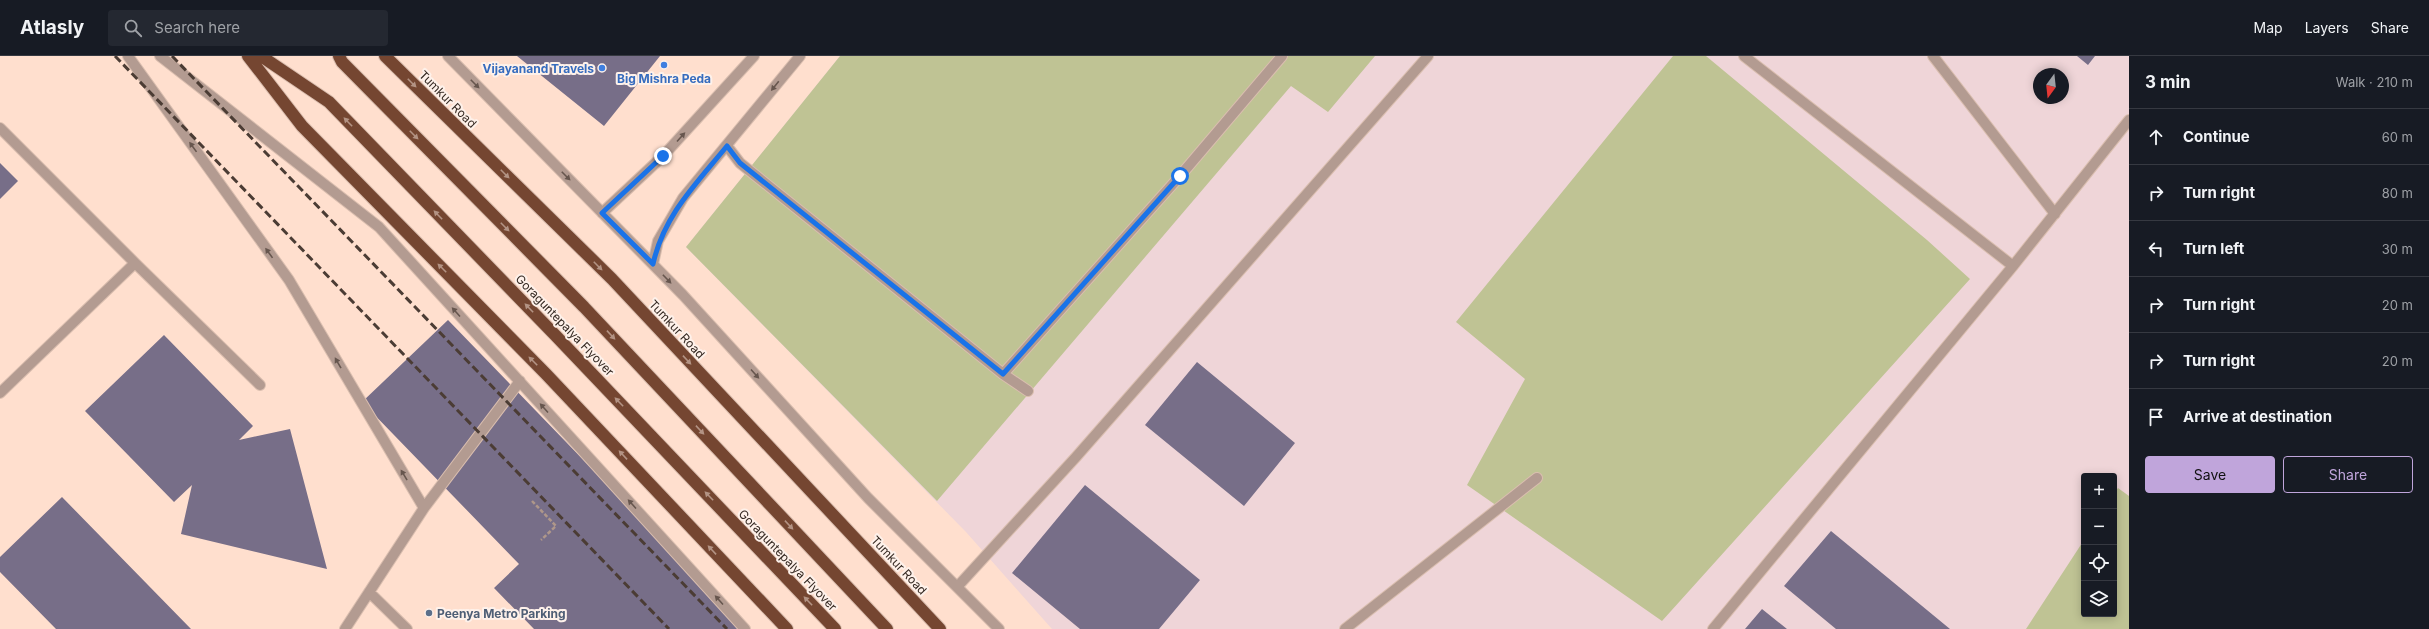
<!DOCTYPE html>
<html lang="en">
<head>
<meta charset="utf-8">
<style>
  body { margin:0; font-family:Inter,sans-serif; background:#242831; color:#f1f3f6 }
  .controls { position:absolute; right:12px; bottom:12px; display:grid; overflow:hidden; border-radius:4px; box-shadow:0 2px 10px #0003 }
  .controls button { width:36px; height:36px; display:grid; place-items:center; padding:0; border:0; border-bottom:1px solid #363941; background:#171b24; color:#f1f3f6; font:20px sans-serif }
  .compass { position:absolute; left:2033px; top:12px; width:36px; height:36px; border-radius:50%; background:#171b24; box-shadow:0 2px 10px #0003; rotate:195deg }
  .stop { position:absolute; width:12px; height:12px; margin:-9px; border:3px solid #1a73e8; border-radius:50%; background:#fff }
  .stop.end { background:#1a73e8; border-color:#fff; box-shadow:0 1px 4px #0008 }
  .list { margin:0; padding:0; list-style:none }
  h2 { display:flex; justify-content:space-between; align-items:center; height:52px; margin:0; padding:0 16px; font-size:17px }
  h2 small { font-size:13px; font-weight:400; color:#9ea1a6 }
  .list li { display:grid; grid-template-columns:26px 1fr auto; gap:12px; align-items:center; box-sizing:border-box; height:56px; padding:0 16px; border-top:1px solid #363941 }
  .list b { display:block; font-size:15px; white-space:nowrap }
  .list em { font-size:13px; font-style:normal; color:#9ea1a6 }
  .actions { display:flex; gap:8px; padding:12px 16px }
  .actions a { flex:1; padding:9px 0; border:1px solid #c0a5db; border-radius:4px; text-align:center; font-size:14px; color:#c0a5db }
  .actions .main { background:#c0a5db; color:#111 }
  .icon { flex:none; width:22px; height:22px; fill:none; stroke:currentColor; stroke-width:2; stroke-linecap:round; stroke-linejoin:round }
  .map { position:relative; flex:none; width:2129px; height:573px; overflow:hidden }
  header { display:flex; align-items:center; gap:24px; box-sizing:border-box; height:56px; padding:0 20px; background:#171b24; border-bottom:1px solid #363941 }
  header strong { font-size:19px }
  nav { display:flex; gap:22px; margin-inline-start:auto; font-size:14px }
  .search { width:280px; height:36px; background:#242831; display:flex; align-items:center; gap:10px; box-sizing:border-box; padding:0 14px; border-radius:4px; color:#9ea1a6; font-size:15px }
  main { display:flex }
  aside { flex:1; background:#171b24 }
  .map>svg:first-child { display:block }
  .industrial { fill:#efd5d8; fill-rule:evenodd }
  .green { fill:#bfc394 }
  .building { fill:#776e88 }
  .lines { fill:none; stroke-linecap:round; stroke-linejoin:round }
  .minor-casing { stroke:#dabeaf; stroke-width:12 }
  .highway-casing { stroke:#dabeaf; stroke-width:14 }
  .path { stroke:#af978a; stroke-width:2.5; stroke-dasharray:4 2; stroke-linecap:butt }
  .minor { stroke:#b39b91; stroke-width:10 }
  .highway { stroke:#754631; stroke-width:12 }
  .rail { stroke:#4b3c34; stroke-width:3; stroke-dasharray:8 4; stroke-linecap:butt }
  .oneway { fill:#b39384 }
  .oneway2 { fill:#67564e }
  .route { stroke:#1a73e8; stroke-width:5 }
  .shop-dot { fill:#3f7fe0; stroke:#fef1ea; stroke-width:1.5 }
  .service-dot { fill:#5c6f8a; stroke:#fef1ea; stroke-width:1.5 }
  .labels { text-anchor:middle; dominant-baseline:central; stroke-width:4; stroke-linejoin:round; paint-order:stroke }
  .shop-label { font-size:12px; font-weight:bold; fill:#366cbe; stroke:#fef1ea; text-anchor:end }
  .street-label { font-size:12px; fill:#342821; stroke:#fef1ea }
  .service-label { font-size:12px; font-weight:bold; fill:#4e5e75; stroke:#fef1ea; text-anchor:start }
</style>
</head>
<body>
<header>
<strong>Atlasly</strong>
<div class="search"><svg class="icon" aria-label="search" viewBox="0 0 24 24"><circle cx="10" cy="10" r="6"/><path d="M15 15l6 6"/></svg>Search here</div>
<nav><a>Map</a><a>Layers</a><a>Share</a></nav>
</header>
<main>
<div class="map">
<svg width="2129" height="573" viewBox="0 0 2129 573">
  <rect width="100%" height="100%" fill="#ffdfce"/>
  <path class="industrial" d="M840,0H2129V573H1052L966,476L686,191ZM2039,18H2063V42H2039ZM2084,420H2114V558H2084Z"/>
  <path class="green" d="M840,0H1375L1328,56L1291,30L937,445L686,191Z
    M1673,0H1706L1927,184L1970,223L1662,565L1467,429L1525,323L1456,266Z
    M2118,432L2129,440V573H2026L2084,484V558H2114V437Z"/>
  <path class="building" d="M517,0H660L604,70Z
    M2077,0H2095L2088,9Z
    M0,107L18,125L0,143Z
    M448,264L747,573H534L494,532L519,508L362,346Z
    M164,279L253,370L239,384L290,373L327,513L181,478L192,429L174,446L85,355Z
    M1197,306L1295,387L1244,450L1145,369Z
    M1085,429L1200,524L1159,573H1080L1012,517Z
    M62,441L191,573H56L0,516V501Z
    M1831,475L1950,573H1836L1784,530Z
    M1762,553L1787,573H1745Z"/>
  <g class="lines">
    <defs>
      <path id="minor" d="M128,0L289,224L424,452
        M160,0L379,171L745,573
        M448,0L683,239L868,442L999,573
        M1744,0L2013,210
        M1933,0L2055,158
        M0,72L135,207L0,337
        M727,90L740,107L1003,318L1028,335
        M602,157L663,100L754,0
        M135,207L260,329
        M653,208L658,185L683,142L800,0
        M1003,318L1180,120L1282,0
        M958,530L1076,401L1428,0
        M369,536L407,573
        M345,573L424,452L520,325
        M1345,573L1537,422
        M1713,573L2013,210L2129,64"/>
      <path id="highway" d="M248,0L302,70L546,318L787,573
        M261,0L329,46L556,280L835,573
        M339,0L342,6L584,251L887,573
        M385,0L612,223L940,573"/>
    </defs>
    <use href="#minor" class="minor-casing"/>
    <use href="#highway" class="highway-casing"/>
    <path class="path" d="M532,445L556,470L541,484"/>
    <use href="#minor" class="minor"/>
    <use href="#highway" class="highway"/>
    <path class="rail" d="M115,0L669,573
      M172,0L727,573"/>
  </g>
  <defs><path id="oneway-solid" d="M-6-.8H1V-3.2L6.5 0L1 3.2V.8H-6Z"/></defs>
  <g class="oneway">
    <use href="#oneway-solid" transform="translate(412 27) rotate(45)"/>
    <use href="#oneway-solid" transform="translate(348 66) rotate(-134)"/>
    <use href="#oneway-solid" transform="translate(414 79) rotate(45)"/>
    <use href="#oneway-solid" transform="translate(505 118) rotate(45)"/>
    <use href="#oneway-solid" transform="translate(438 159) rotate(-134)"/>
    <use href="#oneway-solid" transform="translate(505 171) rotate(45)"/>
    <use href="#oneway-solid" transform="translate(598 210) rotate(45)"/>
    <use href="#oneway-solid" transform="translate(442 212) rotate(-135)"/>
    <use href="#oneway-solid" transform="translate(529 252) rotate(-134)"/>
    <use href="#oneway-solid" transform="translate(611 279) rotate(47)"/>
    <use href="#oneway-solid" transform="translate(687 304) rotate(47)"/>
    <use href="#oneway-solid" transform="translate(533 305) rotate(-135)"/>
    <use href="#oneway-solid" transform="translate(619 346) rotate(-134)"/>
    <use href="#oneway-solid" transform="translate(700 374) rotate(47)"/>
    <use href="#oneway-solid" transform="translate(623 399) rotate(-133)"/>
    <use href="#oneway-solid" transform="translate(709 440) rotate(-134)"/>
    <use href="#oneway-solid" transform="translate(789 469) rotate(47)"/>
    <use href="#oneway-solid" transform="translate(712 494) rotate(-133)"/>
    <use href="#oneway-solid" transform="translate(808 545) rotate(-134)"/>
  </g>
  <g class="oneway2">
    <use href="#oneway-solid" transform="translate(475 28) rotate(45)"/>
    <use href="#oneway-solid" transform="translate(775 30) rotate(129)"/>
    <use href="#oneway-solid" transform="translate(681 81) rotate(-48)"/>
    <use href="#oneway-solid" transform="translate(193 91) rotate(-126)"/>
    <use href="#oneway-solid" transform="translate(566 120) rotate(45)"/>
    <use href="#oneway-solid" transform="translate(269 197) rotate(-126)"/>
    <use href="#oneway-solid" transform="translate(667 223) rotate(46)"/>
    <use href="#oneway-solid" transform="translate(456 256) rotate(-132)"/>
    <use href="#oneway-solid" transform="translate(338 307) rotate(-120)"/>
    <use href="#oneway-solid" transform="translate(755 318) rotate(48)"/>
    <use href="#oneway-solid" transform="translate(544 352) rotate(-132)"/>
    <use href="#oneway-solid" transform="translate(404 419) rotate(-121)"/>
    <use href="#oneway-solid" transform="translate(632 448) rotate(-132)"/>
    <use href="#oneway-solid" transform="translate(719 544) rotate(-132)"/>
  </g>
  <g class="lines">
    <path class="route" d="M663,100L602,157L653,208C664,159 696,128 727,90L740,107L1003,318L1180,120"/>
  </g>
  <g class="shop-dot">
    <circle cx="664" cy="9" r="4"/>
    <circle cx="602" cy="12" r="4"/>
  </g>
  <circle class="service-dot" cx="429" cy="557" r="4"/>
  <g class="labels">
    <g class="shop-label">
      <text x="594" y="12">Vijayanand Travels</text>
      <text x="664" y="22" text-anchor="middle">Big Mishra Peda</text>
    </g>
    <g class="street-label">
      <text transform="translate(448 43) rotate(45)">Tumkur Road</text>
      <text transform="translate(565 269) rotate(46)">Goraguntepalya Flyover</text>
      <text transform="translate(677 273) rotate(47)">Tumkur Road</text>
      <text transform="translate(788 504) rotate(46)">Goraguntepalya Flyover</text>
      <text transform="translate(899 509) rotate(47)">Tumkur Road</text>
    </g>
    <g class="service-label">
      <text x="437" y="557">Peenya Metro Parking</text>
    </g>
  </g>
</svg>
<div class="controls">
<button>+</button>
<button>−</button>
<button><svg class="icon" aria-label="locate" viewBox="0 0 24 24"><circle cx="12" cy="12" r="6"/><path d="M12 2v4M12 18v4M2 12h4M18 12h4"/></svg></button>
<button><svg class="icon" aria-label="layers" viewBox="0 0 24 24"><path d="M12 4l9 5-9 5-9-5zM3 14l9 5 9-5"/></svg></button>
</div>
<svg class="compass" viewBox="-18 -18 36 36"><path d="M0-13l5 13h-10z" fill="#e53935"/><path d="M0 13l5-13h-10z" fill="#9ea1a6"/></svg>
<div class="stop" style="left:1180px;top:120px"></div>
<div class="stop end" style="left:663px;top:100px"></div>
</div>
<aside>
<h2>3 min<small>Walk · 210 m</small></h2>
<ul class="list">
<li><svg class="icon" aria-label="ahead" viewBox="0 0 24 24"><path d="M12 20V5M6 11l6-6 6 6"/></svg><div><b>Continue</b></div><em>60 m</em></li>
<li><svg class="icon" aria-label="right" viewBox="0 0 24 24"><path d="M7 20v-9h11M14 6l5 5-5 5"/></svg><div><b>Turn right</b></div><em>80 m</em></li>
<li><svg class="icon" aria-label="left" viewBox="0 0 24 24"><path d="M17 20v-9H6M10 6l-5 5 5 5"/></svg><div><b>Turn left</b></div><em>30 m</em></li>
<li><svg class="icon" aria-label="right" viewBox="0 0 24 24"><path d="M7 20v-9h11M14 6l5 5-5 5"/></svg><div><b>Turn right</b></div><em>20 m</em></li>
<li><svg class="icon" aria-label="right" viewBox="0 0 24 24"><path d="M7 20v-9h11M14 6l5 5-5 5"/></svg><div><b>Turn right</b></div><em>20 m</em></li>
<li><svg class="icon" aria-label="arrive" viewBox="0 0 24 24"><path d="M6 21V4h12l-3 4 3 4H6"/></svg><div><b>Arrive at destination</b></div></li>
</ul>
<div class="actions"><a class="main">Save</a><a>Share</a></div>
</aside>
</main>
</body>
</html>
